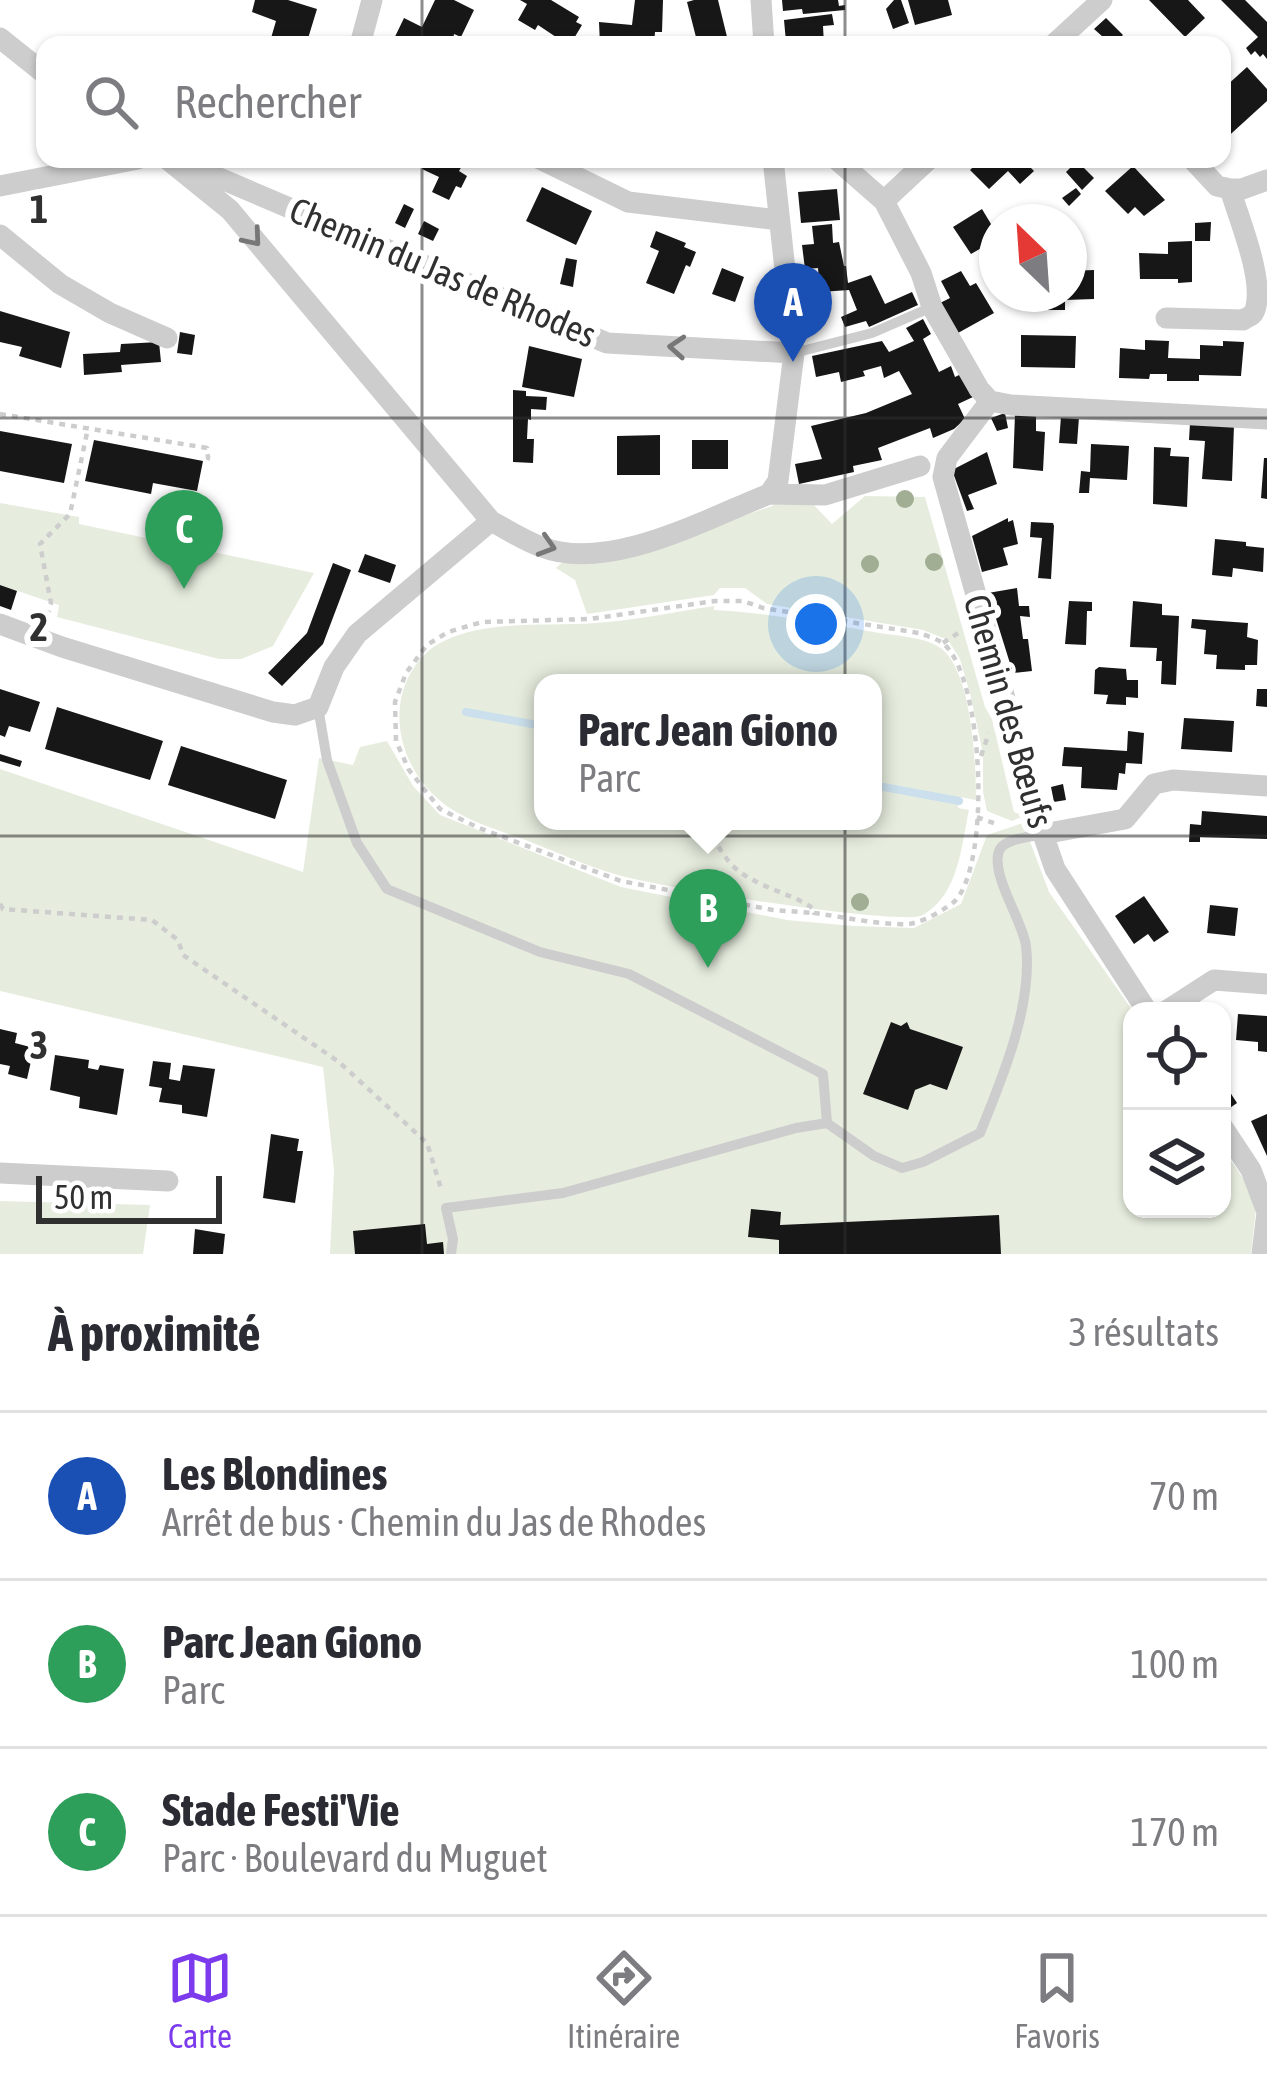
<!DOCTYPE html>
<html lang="fr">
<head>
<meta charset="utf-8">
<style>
  body { margin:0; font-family:"Asap Condensed",sans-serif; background:#f7f7f7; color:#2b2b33 }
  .controls { position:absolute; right:36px; bottom:36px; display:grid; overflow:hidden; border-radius:24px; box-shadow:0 3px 9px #0004 }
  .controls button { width:108px; height:108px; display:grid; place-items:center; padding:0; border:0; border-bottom:3px solid #e1e1e2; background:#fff; color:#2b2b33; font:60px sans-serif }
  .compass { position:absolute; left:979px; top:204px; width:108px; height:108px; border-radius:50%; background:#fff; box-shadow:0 3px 9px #0004; rotate:335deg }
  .scale { position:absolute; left:36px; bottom:30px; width:186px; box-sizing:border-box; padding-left:12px; border:6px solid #303030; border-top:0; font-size:33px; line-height:42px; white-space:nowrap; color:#303030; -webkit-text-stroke:9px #fff; paint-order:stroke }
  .you { position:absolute; left:816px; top:624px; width:42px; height:42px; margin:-30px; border:9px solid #fff; border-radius:50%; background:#1a73e8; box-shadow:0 0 0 18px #1a73e833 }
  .badge { display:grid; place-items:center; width:78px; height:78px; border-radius:50%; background:#7c3aed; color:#fff; font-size:39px; font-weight:700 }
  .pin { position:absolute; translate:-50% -99px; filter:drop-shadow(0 3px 6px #0008) }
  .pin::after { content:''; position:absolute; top:63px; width:42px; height:36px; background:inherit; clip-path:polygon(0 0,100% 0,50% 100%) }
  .popup { position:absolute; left:534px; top:674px; width:348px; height:156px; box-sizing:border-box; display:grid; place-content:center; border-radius:24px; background:#fff; filter:drop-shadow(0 3px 9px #0005); font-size:39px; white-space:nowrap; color:#7c7c81 }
  .popup b { font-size:45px; color:#2b2b33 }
  .popup::after { content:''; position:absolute; left:50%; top:100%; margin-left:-24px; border:24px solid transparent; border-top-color:#fff }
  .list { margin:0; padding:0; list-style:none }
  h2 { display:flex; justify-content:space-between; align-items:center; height:156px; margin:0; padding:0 48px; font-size:51px }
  h2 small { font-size:39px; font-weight:400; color:#7c7c81 }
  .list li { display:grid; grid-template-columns:78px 1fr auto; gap:36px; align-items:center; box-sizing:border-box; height:168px; padding:0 48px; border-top:3px solid #e1e1e2 }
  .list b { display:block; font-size:45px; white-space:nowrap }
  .list p { margin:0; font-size:39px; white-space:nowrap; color:#7c7c81 }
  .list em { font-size:39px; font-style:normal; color:#7c7c81 }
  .icon { flex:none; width:66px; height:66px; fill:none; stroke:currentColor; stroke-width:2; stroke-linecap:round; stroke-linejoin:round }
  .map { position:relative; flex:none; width:1267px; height:1254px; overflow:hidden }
  .search { position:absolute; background:#fff; box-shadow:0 3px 9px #0004; left:36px; right:36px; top:36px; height:132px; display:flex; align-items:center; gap:30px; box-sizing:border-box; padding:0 42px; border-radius:24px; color:#7c7c81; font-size:45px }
  .sheet { height:660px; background:#fff }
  nav { display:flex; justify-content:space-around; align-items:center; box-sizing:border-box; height:168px; border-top:3px solid #e1e1e2; background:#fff; font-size:33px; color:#7c7c81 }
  nav a { display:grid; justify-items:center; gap:6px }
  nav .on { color:#7c3aed }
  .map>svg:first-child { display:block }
  .green { fill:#e6edde; fill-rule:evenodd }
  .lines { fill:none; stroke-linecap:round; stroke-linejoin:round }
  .stream { stroke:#cbe0ec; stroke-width:8 }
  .building { fill:#171717 }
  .path { stroke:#cdcdcd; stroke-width:4.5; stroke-dasharray:6 6; stroke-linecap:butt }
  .service { stroke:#cdcdcd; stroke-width:10 }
  .minor { stroke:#cdcdcd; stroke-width:21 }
  .tree { fill:#a1ae94 }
  .oneway { stroke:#777 }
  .grid { fill:none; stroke:#303030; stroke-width:3; stroke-opacity:0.55 }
  .labels { text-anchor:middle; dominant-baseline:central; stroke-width:12; stroke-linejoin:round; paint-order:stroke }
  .street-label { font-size:36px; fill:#303030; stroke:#fff }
  .grid-label { font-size:39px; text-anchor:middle; font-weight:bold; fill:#303030; stroke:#fff; stroke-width:12; stroke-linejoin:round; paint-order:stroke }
</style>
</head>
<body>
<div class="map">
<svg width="1267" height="1254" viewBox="0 0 1267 1254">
  <rect width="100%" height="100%" fill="#fff"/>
  <path class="green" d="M865,496L925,497L985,707L992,719L1014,812L1024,816L1012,821L987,811L983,792V754L970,693L960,659L948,640L923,630L767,604L745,588H720L714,595L587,614L575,580L556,568L567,558L629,555L775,505L811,502L832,524Z
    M0,503L79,517V524L314,573L273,646L241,659H219L57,617L59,605L0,585Z
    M714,606V610C770,613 824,623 879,633C898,636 926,637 942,649C972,674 976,763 976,800L960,797L958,808L969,810C961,847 959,894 923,915C902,927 653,886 618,875C589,867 561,854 533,843C501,830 460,821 435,796C411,774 396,739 400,706C403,680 419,652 444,641C490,619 546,627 596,623C635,620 675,612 714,606ZM873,683V821H543V683Z
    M387,741L413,786L440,815L621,887L787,920L853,926L914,928L961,904L987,835L1023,823L1049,892L1133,1011L1132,1209H1222V1147L1257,1199L1251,1254H330L334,1170L323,1067L0,991V769L303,872L319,758L353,765L360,747Z
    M0,1201L150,1205L143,1254H0Z"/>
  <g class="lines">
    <path class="stream" d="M466,712L543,726
      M873,785L959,801"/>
  </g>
  <path class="building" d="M255,0H288L317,9L306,45H269L276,21L252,12Z
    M435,0H454L474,10L461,37L454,34L452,45H391L404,18L422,27Z
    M520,0H551L579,17L576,22L582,25L570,45H556L553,43L556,37L538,25L535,30L518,20L527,4Z
    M635,0H663L662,32H655L654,45H600L599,22L632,25Z
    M694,0H718L729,45H698L687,2Z
    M782,0H838L839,6L845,5V10L803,14L802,9L783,11Z
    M894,0H901L909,23L893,29L886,9Z
    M908,0H948L952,15L915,25Z
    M1149,0H1188L1205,18L1185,37Z
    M1221,0H1245L1267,22V59L1263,54L1260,57L1255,51L1251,55L1246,48L1258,37Z
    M832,14L834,25L823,26L824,45L807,44V41L786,42L784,20Z
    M1106,18L1123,35L1112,45L1094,29Z
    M1247,67L1267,89V101L1222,142V84L1225,87Z
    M335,159H361L362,164L336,166Z
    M427,159H466L459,171L467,176L461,188L456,186L449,200L432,192L439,177L422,169Z
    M982,159H1038L1030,167L1034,171L1020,184L1008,171L989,189L970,170Z
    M1077,161L1094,178L1082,190L1066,172Z
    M1133,166L1165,200L1144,216L1135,207L1128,214L1105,191Z
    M542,187L592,211L576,245L526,221Z
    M1076,188L1081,194L1069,206L1062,198Z
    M837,189L840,220L801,223L798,192Z
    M404,204L414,209L405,228L395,223Z
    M982,209L997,234V239L971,254L953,227Z
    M424,221L439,229L433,241L418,234Z
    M1211,222L1210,241H1195V223Z
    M832,224L833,243L839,242L844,266H846L848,283L871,275L885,304L912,292L918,305L869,327L866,321L845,327L841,317L857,310L849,290L820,292L818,268L805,269L802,245L814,244L812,226Z
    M656,231L686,243L684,247L696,252L690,267L686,265L674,294L646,283L659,251L650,247Z
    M1192,241V282L1178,283V279H1140L1139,253L1168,254V242Z
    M566,258L577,260L573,287L560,284Z
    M722,268L744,277L735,302L712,294Z
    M1094,270V299L1065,300V310H1047V303H1032V294H1069V271Z
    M961,271L970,286L976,283L994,313L958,333L940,303L950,298L941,281Z
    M0,311L70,332L61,368L19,356L22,347L0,342Z
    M923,319L931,334L923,339L939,372L951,366L955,377L961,374L973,397L958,404L965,419L954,429L933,438L930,428L878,448L882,460L853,466L854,472L799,484L795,464L822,459L811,426L866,413L912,394L899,371L884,378L881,366L863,371L865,376L841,382L839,372L816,377L812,356L882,341L889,352L914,341L906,328Z
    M180,332L195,335L192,355L177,353Z
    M1021,335L1076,336L1075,368L1021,367Z
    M1145,340L1169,341L1168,358L1200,359V345L1223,346V341L1244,342L1241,376L1199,375V381H1167V374H1150L1149,379L1119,378L1120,348L1145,350Z
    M159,342L161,362L121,365L122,372L84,375L83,354L120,352L121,344Z
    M529,346L582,359L574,397L522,387Z
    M513,390L526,391V396L547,397L546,410L531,409V420L528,419L527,439H534L533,463L513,462Z
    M1005,413L1008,428L997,431L991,418Z
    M1015,414L1036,416V431L1045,432L1043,471L1013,468Z
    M1061,416L1079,417L1077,444L1059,443Z
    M1190,423L1234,425L1232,481L1202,479L1205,441L1189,440Z
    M0,431L72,444L64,483L0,471Z
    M660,435V475H617V436Z
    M94,440L203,461L197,491L153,483L151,494L85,481Z
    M692,440H728V469H692Z
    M1091,444L1129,446L1127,480L1090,478L1089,493H1079L1081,471L1090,472Z
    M1154,447L1171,448L1170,456L1189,457L1187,507L1153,504Z
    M987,452L997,484L968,495L974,509L967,511L952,470Z
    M1264,458H1267V499L1261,498Z
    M1008,518V522L1013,520L1018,544L1003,548L1008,565L982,572L972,536Z
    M1031,522L1053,523L1054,526L1051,579L1038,578L1042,538L1030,537Z
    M1215,539L1246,542V546L1264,548L1263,572L1233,568L1232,577L1212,575Z
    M365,554L396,565L390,583L358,572Z
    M333,563L351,570L323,644L282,686L268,673L307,633Z
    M0,585L17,591L11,610L0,606Z
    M1017,588L1019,606H1029L1030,617L1020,616L1023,639H1028L1032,671L1013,673L988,593Z
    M1069,601L1092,602V611H1087L1086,645L1065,644Z
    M1133,601L1162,604V615L1179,616L1176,685L1161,684L1162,661H1156L1157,648L1130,647Z
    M1192,619L1248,623L1247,637L1258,640L1257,665H1245V670L1216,669L1217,655L1204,654L1206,630L1191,628Z
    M1099,667L1126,669L1127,680H1138V698L1126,697V705L1106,704L1108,695L1094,694L1095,670Z
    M0,689L40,702L30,732L9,726L5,737L0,735Z
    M1257,689H1267V707L1256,706Z
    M57,707L163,741L150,780L45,749Z
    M1184,718L1234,721L1232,752L1181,749Z
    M1128,731L1144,733L1142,764L1126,763L1125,774L1119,773L1117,790L1081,788L1082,767L1062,766L1064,747L1127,751Z
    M181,746L287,780L275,819L168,785Z
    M0,754L22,761L20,767L0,761Z
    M1063,784L1066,800L1054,802L1051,787Z
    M1202,811L1267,816V839L1200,837V842H1189L1190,824L1201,825Z
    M1144,896L1169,932L1154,942L1148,934L1134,944L1115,916Z
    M1210,905L1238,908L1235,936L1207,933Z
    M1238,1014L1267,1016V1052L1258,1051V1042L1236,1040Z
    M891,1022L901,1026L907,1022L910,1029L963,1047L947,1090L930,1084L915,1090L908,1110L863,1094Z
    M0,1029L17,1033L15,1043L34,1048L27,1079L8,1074L10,1066L0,1064Z
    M55,1055L89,1060L88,1068L98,1070L100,1065L124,1069L117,1115L79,1108L80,1097L50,1090Z
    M153,1061L171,1063L169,1079L180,1081L183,1065L215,1069L207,1117L182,1113V1105L159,1102L162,1088L149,1086Z
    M1222,1080L1237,1103L1224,1112L1222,1109Z
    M1267,1114V1156L1251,1121Z
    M271,1134L299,1139L297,1151H303L295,1203L263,1198Z
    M751,1209L781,1212L780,1225L999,1215L1001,1254H779V1240L748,1237Z
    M425,1224L427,1244L443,1242L444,1254H355L353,1231Z
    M195,1229L225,1234L223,1254H193Z"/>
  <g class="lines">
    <path class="path" d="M0,414L207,448L208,458L216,460
      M47,616L51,603L40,544L70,514L88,428
      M943,643L963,630
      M981,756L989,733
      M977,817L999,825
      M700,832C718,839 721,855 734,867C757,888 790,892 814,909V913C837,916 896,928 914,923C926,920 946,909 955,901C991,863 984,680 944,644C938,639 927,636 919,633L763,608L743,601H715L590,619L482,622L448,632L427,645L406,673L395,702L396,741L409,770L440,809L479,828L621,881L773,910L814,913
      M0,904L3,909L152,920L178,940L183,955L339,1062L427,1143L442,1192"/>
    <path class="service" d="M794,353L872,333L932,307
      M318,707L327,760L357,843L387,889L540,952L629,974L823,1074L827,1123L874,1156L902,1168L923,1162L980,1133C1002,1079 1033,1005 1026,946C1023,921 988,871 1000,849C1007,838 1031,837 1043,834
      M451,1254L453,1239L446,1208L563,1193L796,1128L827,1123"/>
    <path class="minor" d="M761,0L764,45
      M0,38L45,74
      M360,45L372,0
      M1053,45L1102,0
      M167,159L230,210L491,521C508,530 525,541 542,547C608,573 706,519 769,494L778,481L794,353L773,159
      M540,159L628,202L779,220
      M836,159L884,201L921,273L932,307L979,389L990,401L1011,405L1267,419
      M1192,159L1217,186L1230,189
      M184,163L607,343L794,353
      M0,186L138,159
      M1230,189H1242L1267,180
      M884,201L929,159
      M0,235L60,284L110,313L167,338
      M1166,318L1243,320C1251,315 1254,316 1256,306C1263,276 1239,219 1230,189
      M990,401L947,458L943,477L1043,834L1055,869L1147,1011
      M769,494L825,495L920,466
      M0,624L62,647L273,712L295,715L318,707L334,667L357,634L491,521
      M1043,834L1125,819L1154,784L1173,780L1267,786
      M1166,1011L1214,980L1267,984
      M1222,1126L1251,1170L1267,1212L1262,1254
      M0,1173L168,1181"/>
  </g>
  <g class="tree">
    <circle cx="905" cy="499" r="9"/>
    <circle cx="934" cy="562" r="9"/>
    <circle cx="870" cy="564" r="9"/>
    <circle cx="860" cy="902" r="9"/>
  </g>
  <defs><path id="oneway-chevron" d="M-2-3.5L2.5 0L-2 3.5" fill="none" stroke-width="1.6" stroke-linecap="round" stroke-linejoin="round" transform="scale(3)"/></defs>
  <g class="oneway">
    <use href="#oneway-chevron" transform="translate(253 238) rotate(50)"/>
    <use href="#oneway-chevron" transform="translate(677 347) rotate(-176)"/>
    <use href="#oneway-chevron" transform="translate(547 546) rotate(17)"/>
  </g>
  <path class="grid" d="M422,0V45M845,0V45M422,159V1254M845,159V1254M0,418H1267M0,836H1267"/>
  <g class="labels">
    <g class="street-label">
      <text transform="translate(443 272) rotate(23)">Chemin du Jas de Rhodes</text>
      <text transform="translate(1009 711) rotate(74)">Chemin des Bœufs</text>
    </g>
  </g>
  <g class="grid-label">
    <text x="39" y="223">1</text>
    <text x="39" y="641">2</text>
    <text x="39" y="1059">3</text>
  </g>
</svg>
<div class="controls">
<button><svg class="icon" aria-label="locate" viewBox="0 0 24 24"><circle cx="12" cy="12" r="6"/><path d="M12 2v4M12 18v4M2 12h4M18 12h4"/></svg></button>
<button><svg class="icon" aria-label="layers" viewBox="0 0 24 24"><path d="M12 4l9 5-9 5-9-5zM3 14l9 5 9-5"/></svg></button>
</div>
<svg class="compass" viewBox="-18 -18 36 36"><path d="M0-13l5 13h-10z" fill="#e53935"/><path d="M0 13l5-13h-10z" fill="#7c7c81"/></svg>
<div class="scale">50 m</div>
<div class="you"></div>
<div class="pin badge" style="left:793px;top:362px;background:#1a4fb4">A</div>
<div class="pin badge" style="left:708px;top:968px;background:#2e9e5b">B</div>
<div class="popup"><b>Parc Jean Giono</b>Parc</div>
<div class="pin badge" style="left:184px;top:589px;background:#2e9e5b">C</div>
<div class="search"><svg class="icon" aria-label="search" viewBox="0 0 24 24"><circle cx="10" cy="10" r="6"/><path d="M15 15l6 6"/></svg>Rechercher</div>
</div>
<section class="sheet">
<h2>À proximité<small>3 résultats</small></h2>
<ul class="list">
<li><span class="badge" style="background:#1a4fb4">A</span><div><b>Les Blondines</b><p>Arrêt de bus · Chemin du Jas de Rhodes</p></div><em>70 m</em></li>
<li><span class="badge" style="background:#2e9e5b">B</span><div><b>Parc Jean Giono</b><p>Parc</p></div><em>100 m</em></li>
<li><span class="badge" style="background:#2e9e5b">C</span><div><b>Stade Festi'Vie</b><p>Parc · Boulevard du Muguet</p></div><em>170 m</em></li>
</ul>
</section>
<nav>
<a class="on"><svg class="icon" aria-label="map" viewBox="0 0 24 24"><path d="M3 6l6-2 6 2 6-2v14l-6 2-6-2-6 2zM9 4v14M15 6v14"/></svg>Carte</a>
<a><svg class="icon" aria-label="directions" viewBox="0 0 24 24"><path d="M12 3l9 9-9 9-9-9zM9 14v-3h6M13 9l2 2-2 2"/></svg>Itinéraire</a>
<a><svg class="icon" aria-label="saved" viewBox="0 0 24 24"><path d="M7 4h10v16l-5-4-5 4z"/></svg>Favoris</a>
</nav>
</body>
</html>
